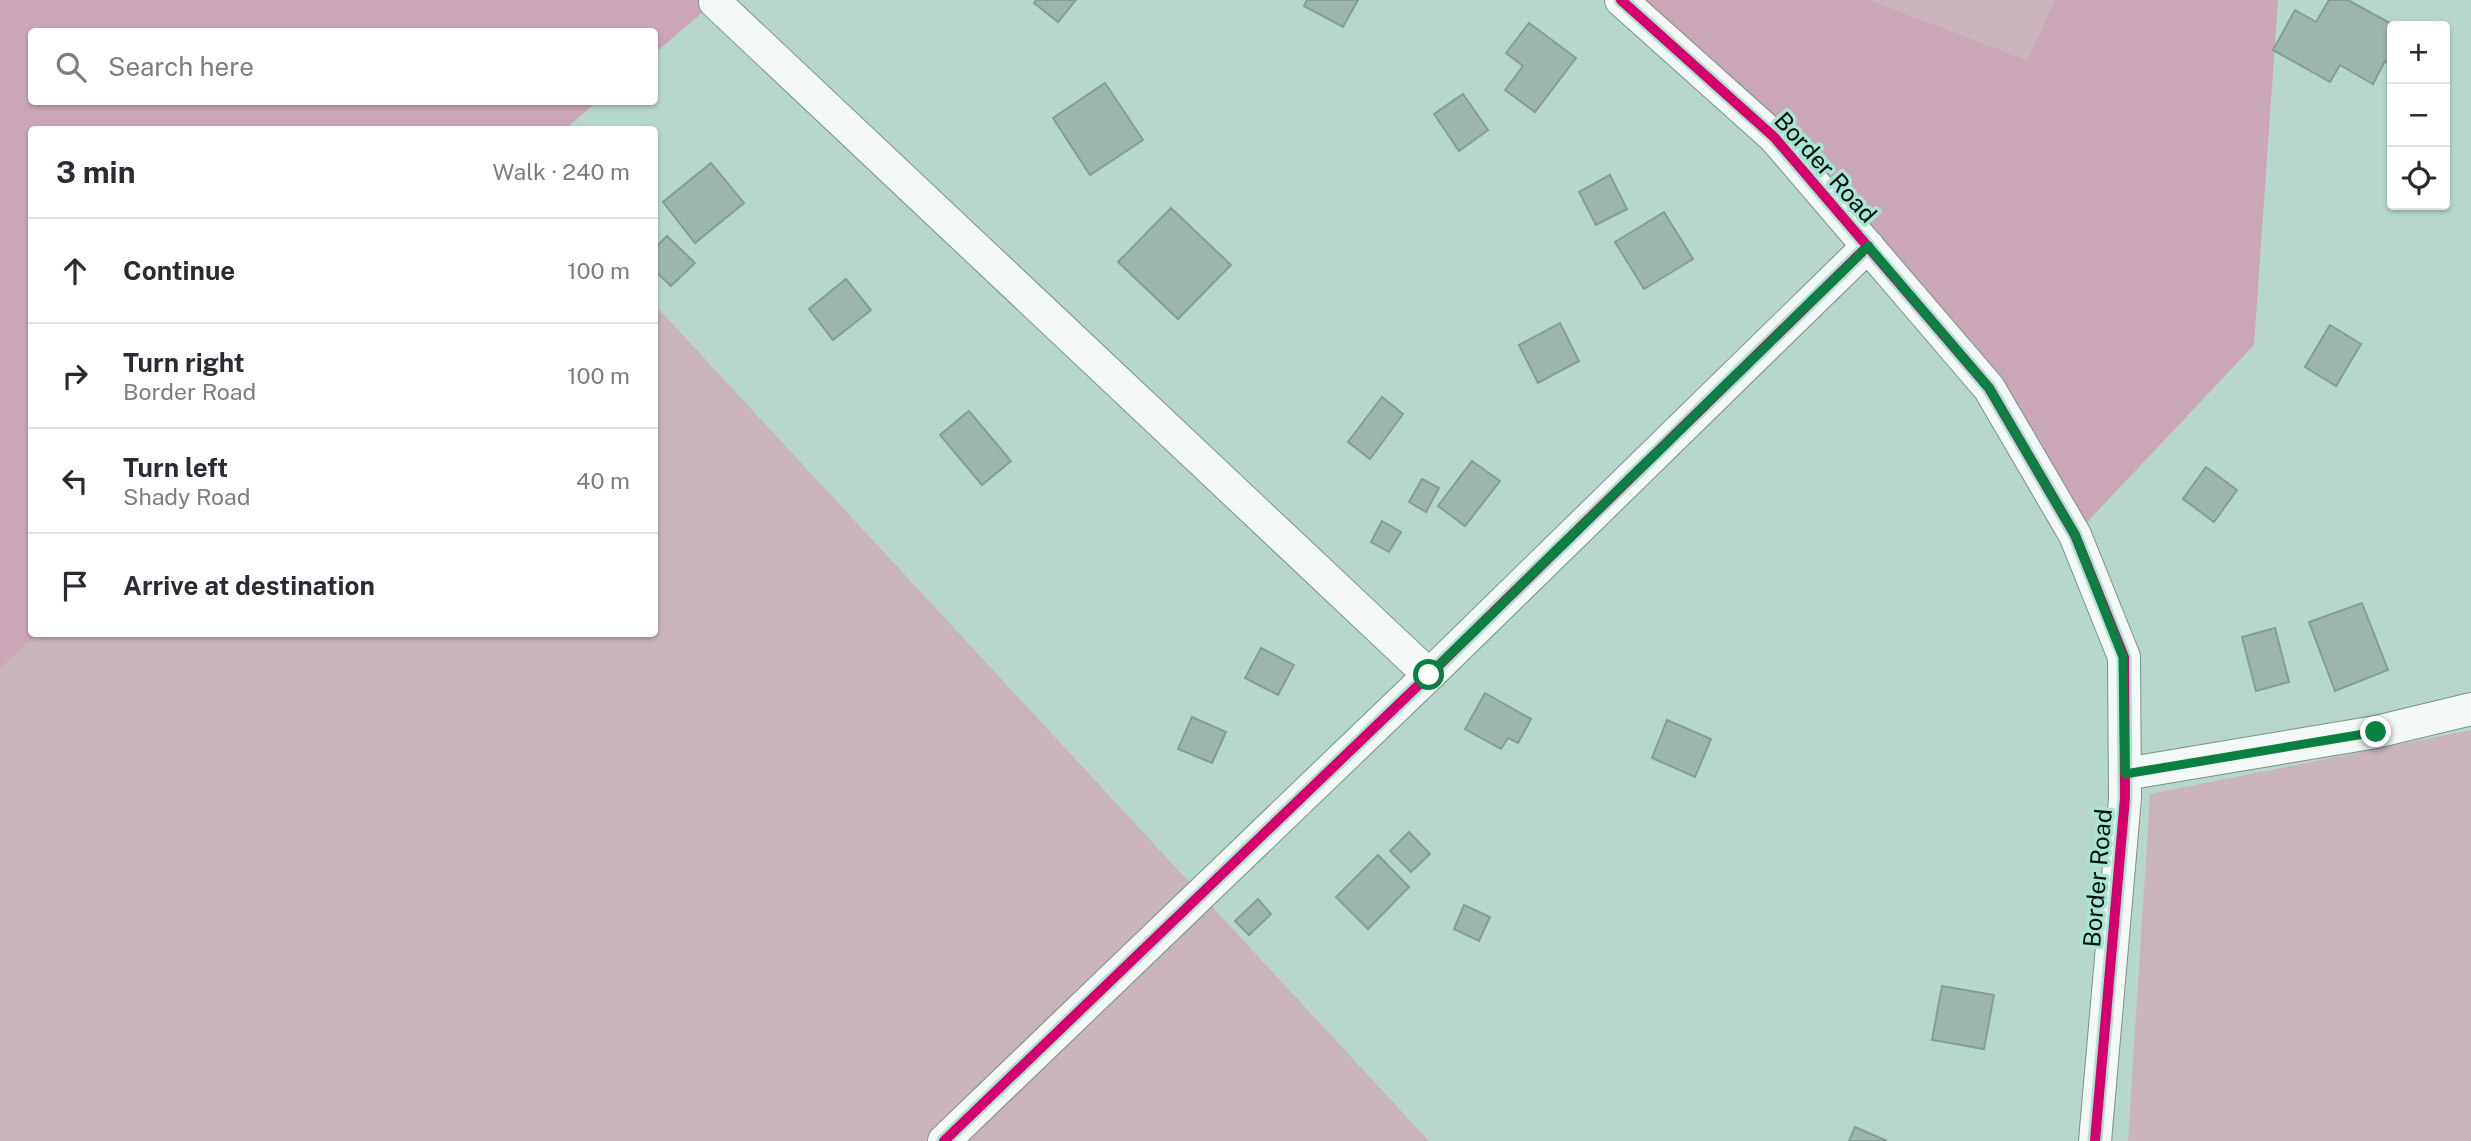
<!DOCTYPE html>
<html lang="en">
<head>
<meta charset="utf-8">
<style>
  body { margin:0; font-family:"Public Sans",sans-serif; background:#f7f7f7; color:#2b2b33 }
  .controls { position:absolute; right:21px; top:21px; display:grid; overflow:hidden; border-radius:7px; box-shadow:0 2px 5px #0004 }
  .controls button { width:63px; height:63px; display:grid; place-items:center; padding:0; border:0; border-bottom:2px solid #e1e1e2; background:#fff; color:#2b2b33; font:35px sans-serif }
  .stop { position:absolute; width:21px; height:21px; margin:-16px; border:5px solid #0b8043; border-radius:50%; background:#fff }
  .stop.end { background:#0b8043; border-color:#fff; box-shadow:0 2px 7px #0008 }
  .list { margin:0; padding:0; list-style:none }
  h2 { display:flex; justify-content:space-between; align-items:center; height:91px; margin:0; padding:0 28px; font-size:30px }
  h2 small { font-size:23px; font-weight:400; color:#7c7c81 }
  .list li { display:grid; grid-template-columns:46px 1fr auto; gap:21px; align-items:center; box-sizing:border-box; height:105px; padding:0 28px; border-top:2px solid #e1e1e2 }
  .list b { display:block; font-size:26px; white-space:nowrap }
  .list p { margin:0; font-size:23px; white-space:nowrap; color:#7c7c81 }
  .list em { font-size:23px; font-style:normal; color:#7c7c81 }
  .icon { flex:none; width:38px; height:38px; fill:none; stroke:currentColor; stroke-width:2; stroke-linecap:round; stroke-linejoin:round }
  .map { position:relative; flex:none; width:2471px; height:1141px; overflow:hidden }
  .search { position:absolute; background:#fff; box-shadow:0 2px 5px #0004; left:28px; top:28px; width:630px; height:77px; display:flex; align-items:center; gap:18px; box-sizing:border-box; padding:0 24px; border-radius:7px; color:#7c7c81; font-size:26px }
  .panel { position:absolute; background:#fff; box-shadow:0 2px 5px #0004; left:28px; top:126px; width:630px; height:511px; border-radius:7px }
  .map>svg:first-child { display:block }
  .green { fill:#c9b4bc }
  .forest { fill:#caa7b6 }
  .building { fill:#9db5ae; stroke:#839d95; stroke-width:2 }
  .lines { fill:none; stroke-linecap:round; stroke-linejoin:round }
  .minor-casing { stroke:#78928a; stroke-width:34 }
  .minor { stroke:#f4f9f8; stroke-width:32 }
  .cycleway-casing { stroke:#aae4d3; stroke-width:15 }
  .cycleway { stroke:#d6006c; stroke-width:10 }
  .route { stroke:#0b8043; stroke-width:9 }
  .labels { text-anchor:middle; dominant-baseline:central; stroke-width:7; stroke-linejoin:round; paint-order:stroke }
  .street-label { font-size:24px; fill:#00130e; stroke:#aae4d3 }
</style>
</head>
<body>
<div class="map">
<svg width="2471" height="1141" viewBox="0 0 2471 1141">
  <rect width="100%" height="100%" fill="#b7d7cd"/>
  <path class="green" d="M1869,0H2055L2027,60Z
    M655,305L1429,1141H0V669L37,634H654Z
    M2471,730V1141H2128L2150,794Z"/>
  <path class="forest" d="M0,0H717L655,53L654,32H32V102H597L564,130H32V634H37L0,669Z
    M1621,0H1869L2027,60L2055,0H2278L2254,345L2075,535L1989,388L1774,137Z"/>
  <path class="building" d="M1036,0H1076L1058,22L1034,3Z
    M1307,0H1358L1343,27L1304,6Z
    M2329,0H2348L2395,26H2392V65L2385,61L2373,84L2340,65L2330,82L2273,50L2295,10L2316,22Z
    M1529,23L1576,58L1535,112L1505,90L1523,66L1506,53Z
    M1105,83L1143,140L1090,175L1053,118Z
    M1463,94L1488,130L1459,151L1434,114Z
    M711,163L744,203L695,243L663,202Z
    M1610,175L1627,209L1596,225L1579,192Z
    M1171,208L1231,265L1178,319L1118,262Z
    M1664,212L1693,259L1644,289L1615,242Z
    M667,236L695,263L671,286L654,270V249Z
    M846,279L871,310L833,340L809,309Z
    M1560,323L1579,361L1538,383L1519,345Z
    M2330,325L2361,344L2336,386L2305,367Z
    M1382,397L1403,414L1370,459L1348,442Z
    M969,411L1011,461L982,485L940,435Z
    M1472,461L1500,481L1465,526L1438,506Z
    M2206,467L2237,490L2214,522L2183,499Z
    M1422,479L1439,488L1426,512L1409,502Z
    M1382,521L1401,532L1389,552L1371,542Z
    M2362,603L2388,670L2335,691L2309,622Z
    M2275,628L2289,682L2256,691L2242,637Z
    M1261,648L1294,665L1278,695L1245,678Z
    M1485,693L1531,719L1518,743L1508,738L1501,749L1465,729Z
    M1192,717L1226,732L1212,763L1178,749Z
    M1667,720L1711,739L1695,777L1652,758Z
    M1409,832L1430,854L1411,872L1390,851Z
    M1378,855L1409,887L1368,929L1336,897Z
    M1258,899L1271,914L1249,935L1235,921Z
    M1464,905L1490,917L1479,941L1454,929Z
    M1942,986L1994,995L1984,1049L1932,1040Z
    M1855,1127L1887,1141H1849Z"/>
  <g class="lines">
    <defs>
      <path id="minor" d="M1621,0L1774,137L1989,388L2075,535L2124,657L2125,798L2095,1141
        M715,2L1429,675
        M2125,774L2376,732L2471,709
        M944,1141L1429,675L1868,246"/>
    </defs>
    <use href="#minor" class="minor-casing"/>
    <use href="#minor" class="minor"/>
    <defs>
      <path id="cycleway" d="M1621,0L1774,137L1989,388L2075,535L2124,657L2125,798L2095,1141
        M944,1141L1429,675L1868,246"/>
    </defs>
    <use href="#cycleway" class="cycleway-casing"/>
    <use href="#cycleway" class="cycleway"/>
  </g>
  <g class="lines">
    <path class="route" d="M1429,675L1868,246L1989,388L2075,535L2123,657L2125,774L2376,732"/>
  </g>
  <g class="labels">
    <g class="street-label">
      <text transform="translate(1826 167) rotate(48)">Border Road</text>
      <text transform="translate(2097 878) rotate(-85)">Border Road</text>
    </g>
  </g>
</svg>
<div class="controls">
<button>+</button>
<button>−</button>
<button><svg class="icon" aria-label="locate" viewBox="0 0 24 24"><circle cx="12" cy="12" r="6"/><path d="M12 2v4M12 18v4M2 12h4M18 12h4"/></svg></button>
</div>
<div class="stop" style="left:1429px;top:675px"></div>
<div class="stop end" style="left:2376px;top:732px"></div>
<div class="search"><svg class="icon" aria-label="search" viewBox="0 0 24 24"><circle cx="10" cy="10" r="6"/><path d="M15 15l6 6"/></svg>Search here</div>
<section class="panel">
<h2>3 min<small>Walk · 240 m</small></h2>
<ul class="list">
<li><svg class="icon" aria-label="ahead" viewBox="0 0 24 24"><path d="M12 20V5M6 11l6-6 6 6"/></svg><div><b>Continue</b></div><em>100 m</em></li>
<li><svg class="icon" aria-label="right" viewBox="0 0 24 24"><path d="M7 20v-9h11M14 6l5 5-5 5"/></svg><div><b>Turn right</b><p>Border Road</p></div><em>100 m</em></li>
<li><svg class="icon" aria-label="left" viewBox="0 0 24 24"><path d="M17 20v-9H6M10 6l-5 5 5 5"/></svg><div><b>Turn left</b><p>Shady Road</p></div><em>40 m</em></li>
<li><svg class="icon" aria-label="arrive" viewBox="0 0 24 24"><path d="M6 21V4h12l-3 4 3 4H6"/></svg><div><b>Arrive at destination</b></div></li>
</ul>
</section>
</div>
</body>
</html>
